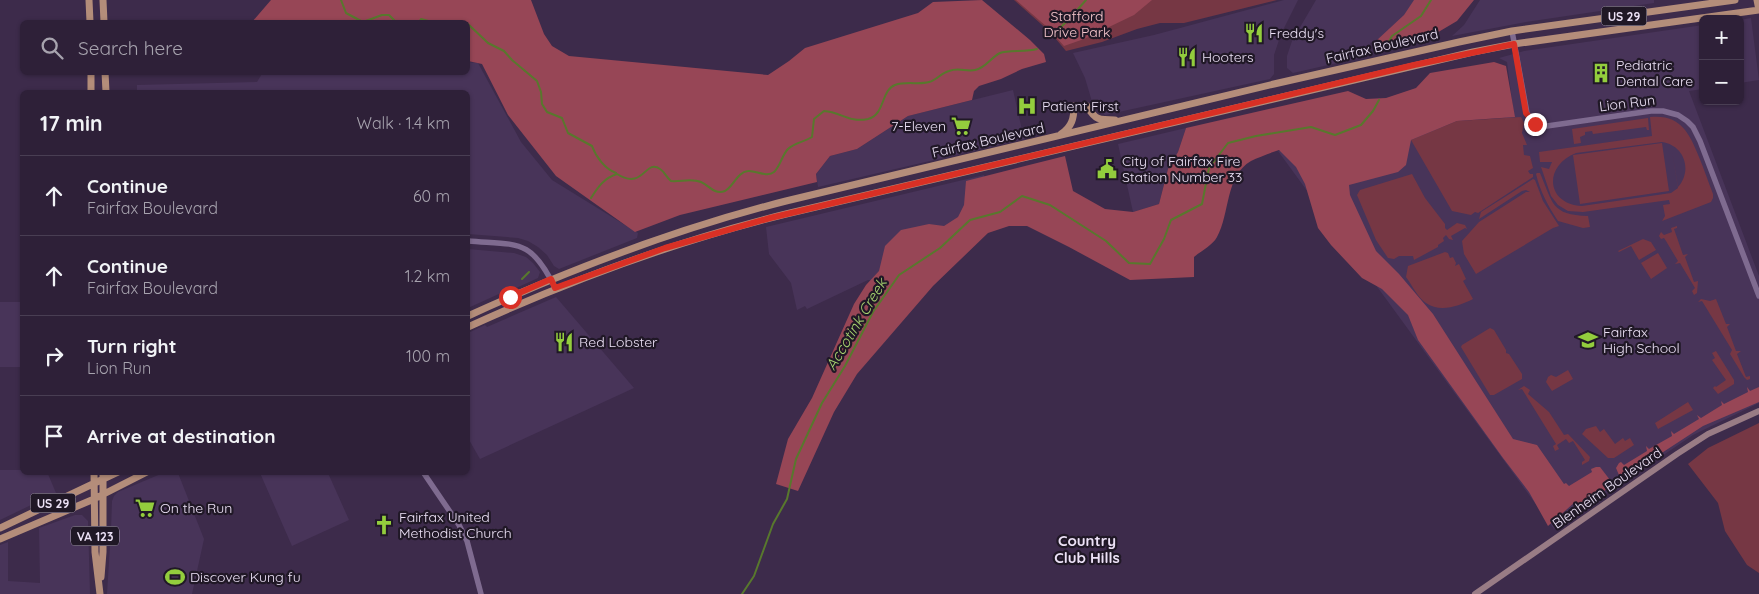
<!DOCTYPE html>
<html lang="en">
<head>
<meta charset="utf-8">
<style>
  body { margin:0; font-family:Quicksand,sans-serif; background:#362840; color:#f1f3f6 }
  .controls { position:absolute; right:15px; top:15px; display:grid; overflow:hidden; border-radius:8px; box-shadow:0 1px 4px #0004 }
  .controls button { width:45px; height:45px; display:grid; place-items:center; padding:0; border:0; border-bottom:1px solid #493e53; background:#2e2038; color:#f1f3f6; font:25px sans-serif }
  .stop { position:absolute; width:15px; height:15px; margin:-11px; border:4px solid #d93025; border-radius:50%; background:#fff }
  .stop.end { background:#d93025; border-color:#fff; box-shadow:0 1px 5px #0008 }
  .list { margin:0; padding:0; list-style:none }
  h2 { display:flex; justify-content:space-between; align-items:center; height:65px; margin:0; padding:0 20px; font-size:21px }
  h2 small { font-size:16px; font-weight:400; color:#a7a3ae }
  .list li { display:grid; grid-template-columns:32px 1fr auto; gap:15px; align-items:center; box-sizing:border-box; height:80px; padding:0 20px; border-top:1px solid #493e53 }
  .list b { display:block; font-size:19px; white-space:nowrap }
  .list p { margin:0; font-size:16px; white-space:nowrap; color:#a7a3ae }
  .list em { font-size:16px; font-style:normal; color:#a7a3ae }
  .icon { flex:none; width:28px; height:28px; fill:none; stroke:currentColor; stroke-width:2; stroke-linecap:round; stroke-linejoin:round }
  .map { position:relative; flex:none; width:1759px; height:594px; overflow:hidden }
  .search { position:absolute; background:#2e2038; box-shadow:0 1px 4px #0004; left:20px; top:20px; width:450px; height:55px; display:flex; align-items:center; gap:12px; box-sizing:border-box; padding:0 18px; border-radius:8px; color:#a7a3ae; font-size:19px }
  .panel { position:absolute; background:#2e2038; box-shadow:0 1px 4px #0004; left:20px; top:90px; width:450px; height:385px; border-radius:8px }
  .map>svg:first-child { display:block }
  .built { fill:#483459 }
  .green { fill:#763744; fill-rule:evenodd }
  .forest { fill:#974656 }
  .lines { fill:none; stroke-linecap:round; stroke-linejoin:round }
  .stream { stroke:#58782d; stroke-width:2 }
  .tertiary { stroke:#7f6b90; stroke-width:5.5 }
  .secondary { stroke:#997c85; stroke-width:6 }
  .primary { stroke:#b48d7a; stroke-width:7 }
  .route { stroke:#d93025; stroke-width:6 }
  .labels { text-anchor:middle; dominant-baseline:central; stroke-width:4.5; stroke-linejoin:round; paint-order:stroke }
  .shield { fill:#201826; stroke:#afa5b8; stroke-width:1 }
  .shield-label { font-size:12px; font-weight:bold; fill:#ece1f6 }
  .park-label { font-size:14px; fill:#f6c6cd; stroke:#201826 }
  .poi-label { font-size:14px; fill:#ece1f6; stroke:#201826; text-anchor:start }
  .street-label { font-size:14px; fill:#ece1f6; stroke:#201826 }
  .water-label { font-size:15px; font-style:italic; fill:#a9d771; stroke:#201826 }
  .neighbourhood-label { font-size:15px; font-weight:bold; fill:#ece1f6; stroke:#201826 }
</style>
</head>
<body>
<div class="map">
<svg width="1759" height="594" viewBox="0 0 1759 594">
  <rect width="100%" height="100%" fill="#3d2b4b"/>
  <path class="built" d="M1284,0H1298L1281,34L1274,55V74L1270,79L1105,115L1093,105L1085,78L1073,53L1154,35Z
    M1316,0H1455L1402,35L1370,43L1372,55L1293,73L1287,68V56L1292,41Z
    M1480,0H1654V3L1526,22L1452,36L1464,25Z
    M1751,18L1759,80L1740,83V20Z
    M1703,25V89L1689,91L1759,276V403L1693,435L1554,529L1278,151L1514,116L1507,62L1499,58L1524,51Z
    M468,62L478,63L521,142L552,180L638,233L637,238L559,269L554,266L547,255L538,247L528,241L518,238L468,234V92H137V85L257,82L263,72H468Z
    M1013,90L1024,139L818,187L816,174L830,156L857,149L908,116Z
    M1186,128L1178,152L1168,169L1159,204L1133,212L1118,144Z
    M984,175L992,211L902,284L868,280L807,309L805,306L797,310L791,283L769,254L766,227Z
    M468,249L514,253L526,257L533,263L540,272L538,278L501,295V293L468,308Z
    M556,297L634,388L480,459L468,438V333L485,325L487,327Z
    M0,302H22V367H0Z
    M0,470H22V472L48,474L56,493L0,520Z
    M163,473H178L204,539L192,594H107L111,530L112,501L114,496L118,492Z
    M260,473H328L349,520L292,546Z
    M75,515H82L88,521L90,594H0V545L8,542V581L40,583L39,528Z"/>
  <path class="green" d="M1014,0H1277L1184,23H1160L1137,29L1102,42L1066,51L1050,32Z
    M1521,117L1524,123L1522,133L1527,145H1523L1524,155L1530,156L1533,168L1528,171L1530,174H1533V177L1478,213L1475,212L1471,215L1452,211L1411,140L1457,121Z
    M1650,117C1680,114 1689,132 1699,157C1704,169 1708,181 1713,194V198L1711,202L1662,221L1665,216L1663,205L1670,204L1669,200L1583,212L1568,211L1558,205L1551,196L1541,167L1549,169L1552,162H1540L1539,152L1652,136ZM1662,142C1684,145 1693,170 1678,187L1672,151L1678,188L1671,193L1582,206C1546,204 1543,166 1576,153Z
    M1648,118L1649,130H1647L1646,127L1593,134L1592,131L1585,132V135L1580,137L1581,143L1574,144L1572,129Z
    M1662,143L1669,191L1580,204L1573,155Z
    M1537,173H1540C1553,203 1551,215 1588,216L1590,227L1583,228L1558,221C1548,206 1540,191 1536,174Z
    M1412,174L1425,198L1445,224V228L1447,230L1457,223L1465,225L1467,229L1465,228L1451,236L1453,240L1449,239L1446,235L1443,238L1444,241L1438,245V247L1414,260L1413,256H1399L1394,259L1388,258L1376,240L1357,195L1360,190Z
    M1533,179L1535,180L1543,201L1559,226L1553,228L1476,274L1464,254L1462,241L1479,222L1526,192H1530L1526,190L1522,191L1479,219L1481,212Z
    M1677,226V228L1674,229L1683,255L1688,254L1685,257L1694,282L1698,281L1697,293L1694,295L1692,291L1695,288L1680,263L1675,264L1678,261L1666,241L1664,238L1661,239L1659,236L1661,232L1664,235L1672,232L1671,228Z
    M1643,239L1651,242L1656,250L1639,260L1631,246L1619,252L1618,251Z
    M1445,252L1448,253L1450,258L1453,257L1456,263L1455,266L1459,264L1466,279L1463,281L1473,299C1459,306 1440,313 1426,303C1418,298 1412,285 1406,277L1408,266Z
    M1658,253L1667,268L1651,279L1641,263Z
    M1701,299L1710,301L1716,299L1726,324H1730L1727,327L1736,351H1741L1737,354L1746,377L1750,376V379L1747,380L1744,377L1730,354L1732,350L1702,301L1698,302Z
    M1490,328L1494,330L1506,350V353L1509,354L1522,374V379L1494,395H1490L1461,347L1462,345Z
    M1716,351L1734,380V384L1718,394L1713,388L1715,386L1716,387L1726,380L1712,360L1715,358L1712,353Z
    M1568,370L1573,379L1552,391L1546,382L1548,377L1551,375L1556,377Z
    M1524,386L1530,390L1528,394L1549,412L1564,435L1568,434L1590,457L1589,461L1582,465V462L1585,460L1573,441L1569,443L1566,439L1557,445L1559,449L1555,451L1553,446L1556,444L1522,389L1518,390Z
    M1688,402L1693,410L1658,429L1655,423Z
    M1759,423V573L1747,565L1725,531L1718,503L1688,464L1708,448Z
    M1596,426L1600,432L1604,429L1615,444L1623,438L1625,441L1630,438L1634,445L1614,458H1608L1582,434L1586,429Z"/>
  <path class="forest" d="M271,0H531L544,34L552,46L569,56L768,75L789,61L805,48L918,13L933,2L982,0L1030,40L1044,54L1046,62L1022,69L1001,79L979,86L974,91L972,100L908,116L857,149L830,156L816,174L817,182L680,215L635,232L556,176L508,115L482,64L468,61V22H252Z
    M1016,0H1152L1134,15L1084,39L1064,46L1047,27Z
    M1414,0H1474L1457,21L1435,34L1374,48L1376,41L1404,15Z
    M1494,62L1506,66L1515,117L1457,121L1411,140L1406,165L1398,172L1349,185L1350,195L1376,251L1399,274L1433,314L1513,439L1537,445L1564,484L1566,483L1569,486L1592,472L1591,469L1596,467H1600L1610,480L1609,487L1604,491L1603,490L1601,491L1602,493L1580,508L1575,502L1548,526L1529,492L1503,458L1418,340L1408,315L1382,289L1362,278L1331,245L1318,228L1305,184L1296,167L1279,150C1270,153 1259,157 1251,161C1225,176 1230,214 1217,237C1213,245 1201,251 1194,257V277L1130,280L1069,247L1027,226H1009L988,233L933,286L857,374L834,412L798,491L776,484L788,439L812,398L854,304L866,285L879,271L885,246L901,230L929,224L944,226L958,217L964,205L966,181L1065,156L1073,191L1105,209L1133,212L1159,204L1168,169L1178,152L1186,128L1348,91L1366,99L1386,98L1416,88L1430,73Z
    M1747,387L1750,391L1759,387V402L1703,426L1625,477L1619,475L1616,468L1619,463L1621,462L1624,465L1647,451L1646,446L1649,449L1672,436L1671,431L1674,434L1699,419L1697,415L1701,418L1722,405L1721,401L1724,404L1748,392Z"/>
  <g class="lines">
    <path class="stream" d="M341,0L346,13L363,22L382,15H389L396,22
      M419,22L421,19L432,22
      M468,24L488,43L504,51L512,60L537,81L541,92L542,104L547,112L562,118L568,133L592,146C596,157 605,169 616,173
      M1057,31L1071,17L1086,0
      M1387,45L1392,36L1421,16L1431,0
      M591,198C598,187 604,178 617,174C644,191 645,158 660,169C665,172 666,177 671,181C681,182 691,178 701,182C710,186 714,195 725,191C734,186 737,172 748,171C755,170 767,178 774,172C780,167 782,155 788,149C794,143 804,142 812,137L814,119L824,111C841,112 849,123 868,119C885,115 881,90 895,85C906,81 919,85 929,82C937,80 941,73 949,71C959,67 966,72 975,70C986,68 990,58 1000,53C1007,50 1027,52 1037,49
      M522,279L529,272
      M742,594L754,576L773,524L787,499L796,459L822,403L845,366L873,312L899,275L940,248L970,220L1000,212L1022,196L1050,205L1106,241L1129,263L1150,264L1164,239L1171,220L1202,204L1209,168L1228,143L1256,136L1311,127L1335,135L1361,125L1373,111L1379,100"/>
    <path class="tertiary" d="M1512,31L1527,113L1535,124L1547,126L1651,111H1663L1678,115L1687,121L1693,127L1700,141L1759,296
      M468,241C518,245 531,238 555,288
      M423,472L459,525L467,541L481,594"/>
    <path class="secondary" d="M1475,594L1677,454L1708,434L1759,411"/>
    <path class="primary" d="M89,0L90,22
      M103,0L104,22
      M1757,0L1759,10
      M91,72V92
      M105,72L106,92
      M1087,106C1095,120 1099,120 1115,120
      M1061,134C1072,127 1074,118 1074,106
      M468,316C571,269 675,229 786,201L1274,84L1459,42L1512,31L1735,0
      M468,327C571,280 676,241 786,214L1473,52L1514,44L1759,10
      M94,472L95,552L100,594
      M0,528L118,472
      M0,539L94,499L147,472
      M101,577L103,552V472"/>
  </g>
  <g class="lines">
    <path class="route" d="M510,297L551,279L555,288L665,248L770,218L1414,65L1514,44L1526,113L1535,124"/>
  </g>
  <defs>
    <symbol id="restaurant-bare" viewBox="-9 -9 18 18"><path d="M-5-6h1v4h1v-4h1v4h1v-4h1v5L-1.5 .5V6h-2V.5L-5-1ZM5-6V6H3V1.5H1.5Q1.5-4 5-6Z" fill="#93cd3d" stroke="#201826" stroke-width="2.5" paint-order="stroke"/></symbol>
    <symbol id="building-bare" viewBox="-9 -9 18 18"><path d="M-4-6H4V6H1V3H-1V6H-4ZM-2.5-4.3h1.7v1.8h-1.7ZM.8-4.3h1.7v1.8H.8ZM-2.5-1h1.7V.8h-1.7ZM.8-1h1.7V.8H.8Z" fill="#93cd3d" stroke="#201826" stroke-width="2.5" paint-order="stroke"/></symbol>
    <symbol id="hospital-bare" viewBox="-9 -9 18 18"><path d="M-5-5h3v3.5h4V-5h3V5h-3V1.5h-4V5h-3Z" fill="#93cd3d" stroke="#201826" stroke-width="2.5" paint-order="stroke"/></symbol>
    <symbol id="supermarket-bare" viewBox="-9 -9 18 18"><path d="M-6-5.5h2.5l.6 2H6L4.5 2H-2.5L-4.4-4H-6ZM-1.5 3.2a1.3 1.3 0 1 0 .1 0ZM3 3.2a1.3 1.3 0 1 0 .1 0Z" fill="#93cd3d" stroke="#201826" stroke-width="2.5" paint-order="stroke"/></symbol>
    <symbol id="civic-bare" viewBox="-9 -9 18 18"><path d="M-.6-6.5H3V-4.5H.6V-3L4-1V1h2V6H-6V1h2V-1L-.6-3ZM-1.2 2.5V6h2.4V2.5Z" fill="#93cd3d" stroke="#201826" stroke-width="2.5" paint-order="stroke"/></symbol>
    <symbol id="school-bare" viewBox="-9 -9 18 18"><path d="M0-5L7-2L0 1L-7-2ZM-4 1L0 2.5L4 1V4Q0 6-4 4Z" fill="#93cd3d" stroke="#201826" stroke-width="2.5" paint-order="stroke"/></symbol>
    <symbol id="church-bare" viewBox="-9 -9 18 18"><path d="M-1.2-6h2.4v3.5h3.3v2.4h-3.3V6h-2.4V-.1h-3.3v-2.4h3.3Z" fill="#93cd3d" stroke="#201826" stroke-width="2.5" paint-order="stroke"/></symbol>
    <symbol id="stadium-bare" viewBox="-9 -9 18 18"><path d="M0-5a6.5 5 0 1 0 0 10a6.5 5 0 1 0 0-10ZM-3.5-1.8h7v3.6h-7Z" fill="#93cd3d" stroke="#201826" stroke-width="2.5" paint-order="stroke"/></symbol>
  </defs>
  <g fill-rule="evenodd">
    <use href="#restaurant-bare" x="1240" y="19" width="28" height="28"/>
    <use href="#restaurant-bare" x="1173" y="43" width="28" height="28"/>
    <use href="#building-bare" x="1587" y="59" width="28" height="28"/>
    <use href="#hospital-bare" x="1013" y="92" width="28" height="28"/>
    <use href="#supermarket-bare" x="947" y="112" width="28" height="28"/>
    <use href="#civic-bare" x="1093" y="155" width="28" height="28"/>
    <use href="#school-bare" x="1574" y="326" width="28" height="28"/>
    <use href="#restaurant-bare" x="550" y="328" width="28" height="28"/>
    <use href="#supermarket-bare" x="131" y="494" width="28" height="28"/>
    <use href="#church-bare" x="370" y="511" width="28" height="28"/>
    <use href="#stadium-bare" x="161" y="563" width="28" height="28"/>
  </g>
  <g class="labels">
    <g class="shield">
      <rect x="1601.5" y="6.5" width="45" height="19" rx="4"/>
      <rect x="30.5" y="493.5" width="45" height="19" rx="4"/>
      <rect x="71" y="526.5" width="48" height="19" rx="4"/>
    </g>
    <g class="shield-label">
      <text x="1624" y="16">US 29</text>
      <text x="53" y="503">US 29</text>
      <text x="95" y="536">VA 123</text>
    </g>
    <g class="park-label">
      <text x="1077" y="16">Stafford<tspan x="1077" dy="16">Drive Park</tspan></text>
    </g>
    <g class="poi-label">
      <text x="1269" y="33">Freddy's</text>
      <text x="1202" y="57">Hooters</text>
      <text x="1616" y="65">Pediatric<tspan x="1616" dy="16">Dental Care</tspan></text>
      <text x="1042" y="106">Patient First</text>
      <text x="946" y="126" text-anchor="end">7-Eleven</text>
      <text x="1122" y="161">City of Fairfax Fire<tspan x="1122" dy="16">Station Number 33</tspan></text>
      <text x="1603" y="332">Fairfax<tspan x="1603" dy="16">High School</tspan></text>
      <text x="579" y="342">Red Lobster</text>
      <text x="160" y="508">On the Run</text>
      <text x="399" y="517">Fairfax United<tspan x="399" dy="16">Methodist Church</tspan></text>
      <text x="190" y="577">Discover Kung fu</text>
    </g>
    <g class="street-label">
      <text transform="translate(1382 46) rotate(-13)">Fairfax Boulevard</text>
      <text transform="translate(1627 103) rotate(-7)">Lion Run</text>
      <text transform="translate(988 140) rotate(-13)">Fairfax Boulevard</text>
      <text transform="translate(1607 488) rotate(-35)">Blenheim Boulevard</text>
    </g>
    <g class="water-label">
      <text transform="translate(856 324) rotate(-59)">Accotink Creek</text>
    </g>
    <g class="neighbourhood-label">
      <text x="1087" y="540">Country<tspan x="1087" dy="17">Club Hills</tspan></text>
    </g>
  </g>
</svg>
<div class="controls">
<button>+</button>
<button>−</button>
</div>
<div class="stop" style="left:510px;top:297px"></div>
<div class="stop end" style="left:1535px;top:124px"></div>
<div class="search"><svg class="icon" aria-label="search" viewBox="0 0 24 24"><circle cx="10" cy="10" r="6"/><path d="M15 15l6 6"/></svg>Search here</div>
<section class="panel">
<h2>17 min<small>Walk · 1.4 km</small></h2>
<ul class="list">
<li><svg class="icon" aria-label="ahead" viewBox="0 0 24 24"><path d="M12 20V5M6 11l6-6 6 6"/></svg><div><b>Continue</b><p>Fairfax Boulevard</p></div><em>60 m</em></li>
<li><svg class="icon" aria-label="ahead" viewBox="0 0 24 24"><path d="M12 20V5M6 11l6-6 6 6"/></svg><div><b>Continue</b><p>Fairfax Boulevard</p></div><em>1.2 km</em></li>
<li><svg class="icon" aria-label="right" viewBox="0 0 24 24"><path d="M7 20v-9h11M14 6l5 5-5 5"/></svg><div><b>Turn right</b><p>Lion Run</p></div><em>100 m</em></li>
<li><svg class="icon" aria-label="arrive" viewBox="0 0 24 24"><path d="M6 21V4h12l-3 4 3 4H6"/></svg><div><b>Arrive at destination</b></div></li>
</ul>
</section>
</div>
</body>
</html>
